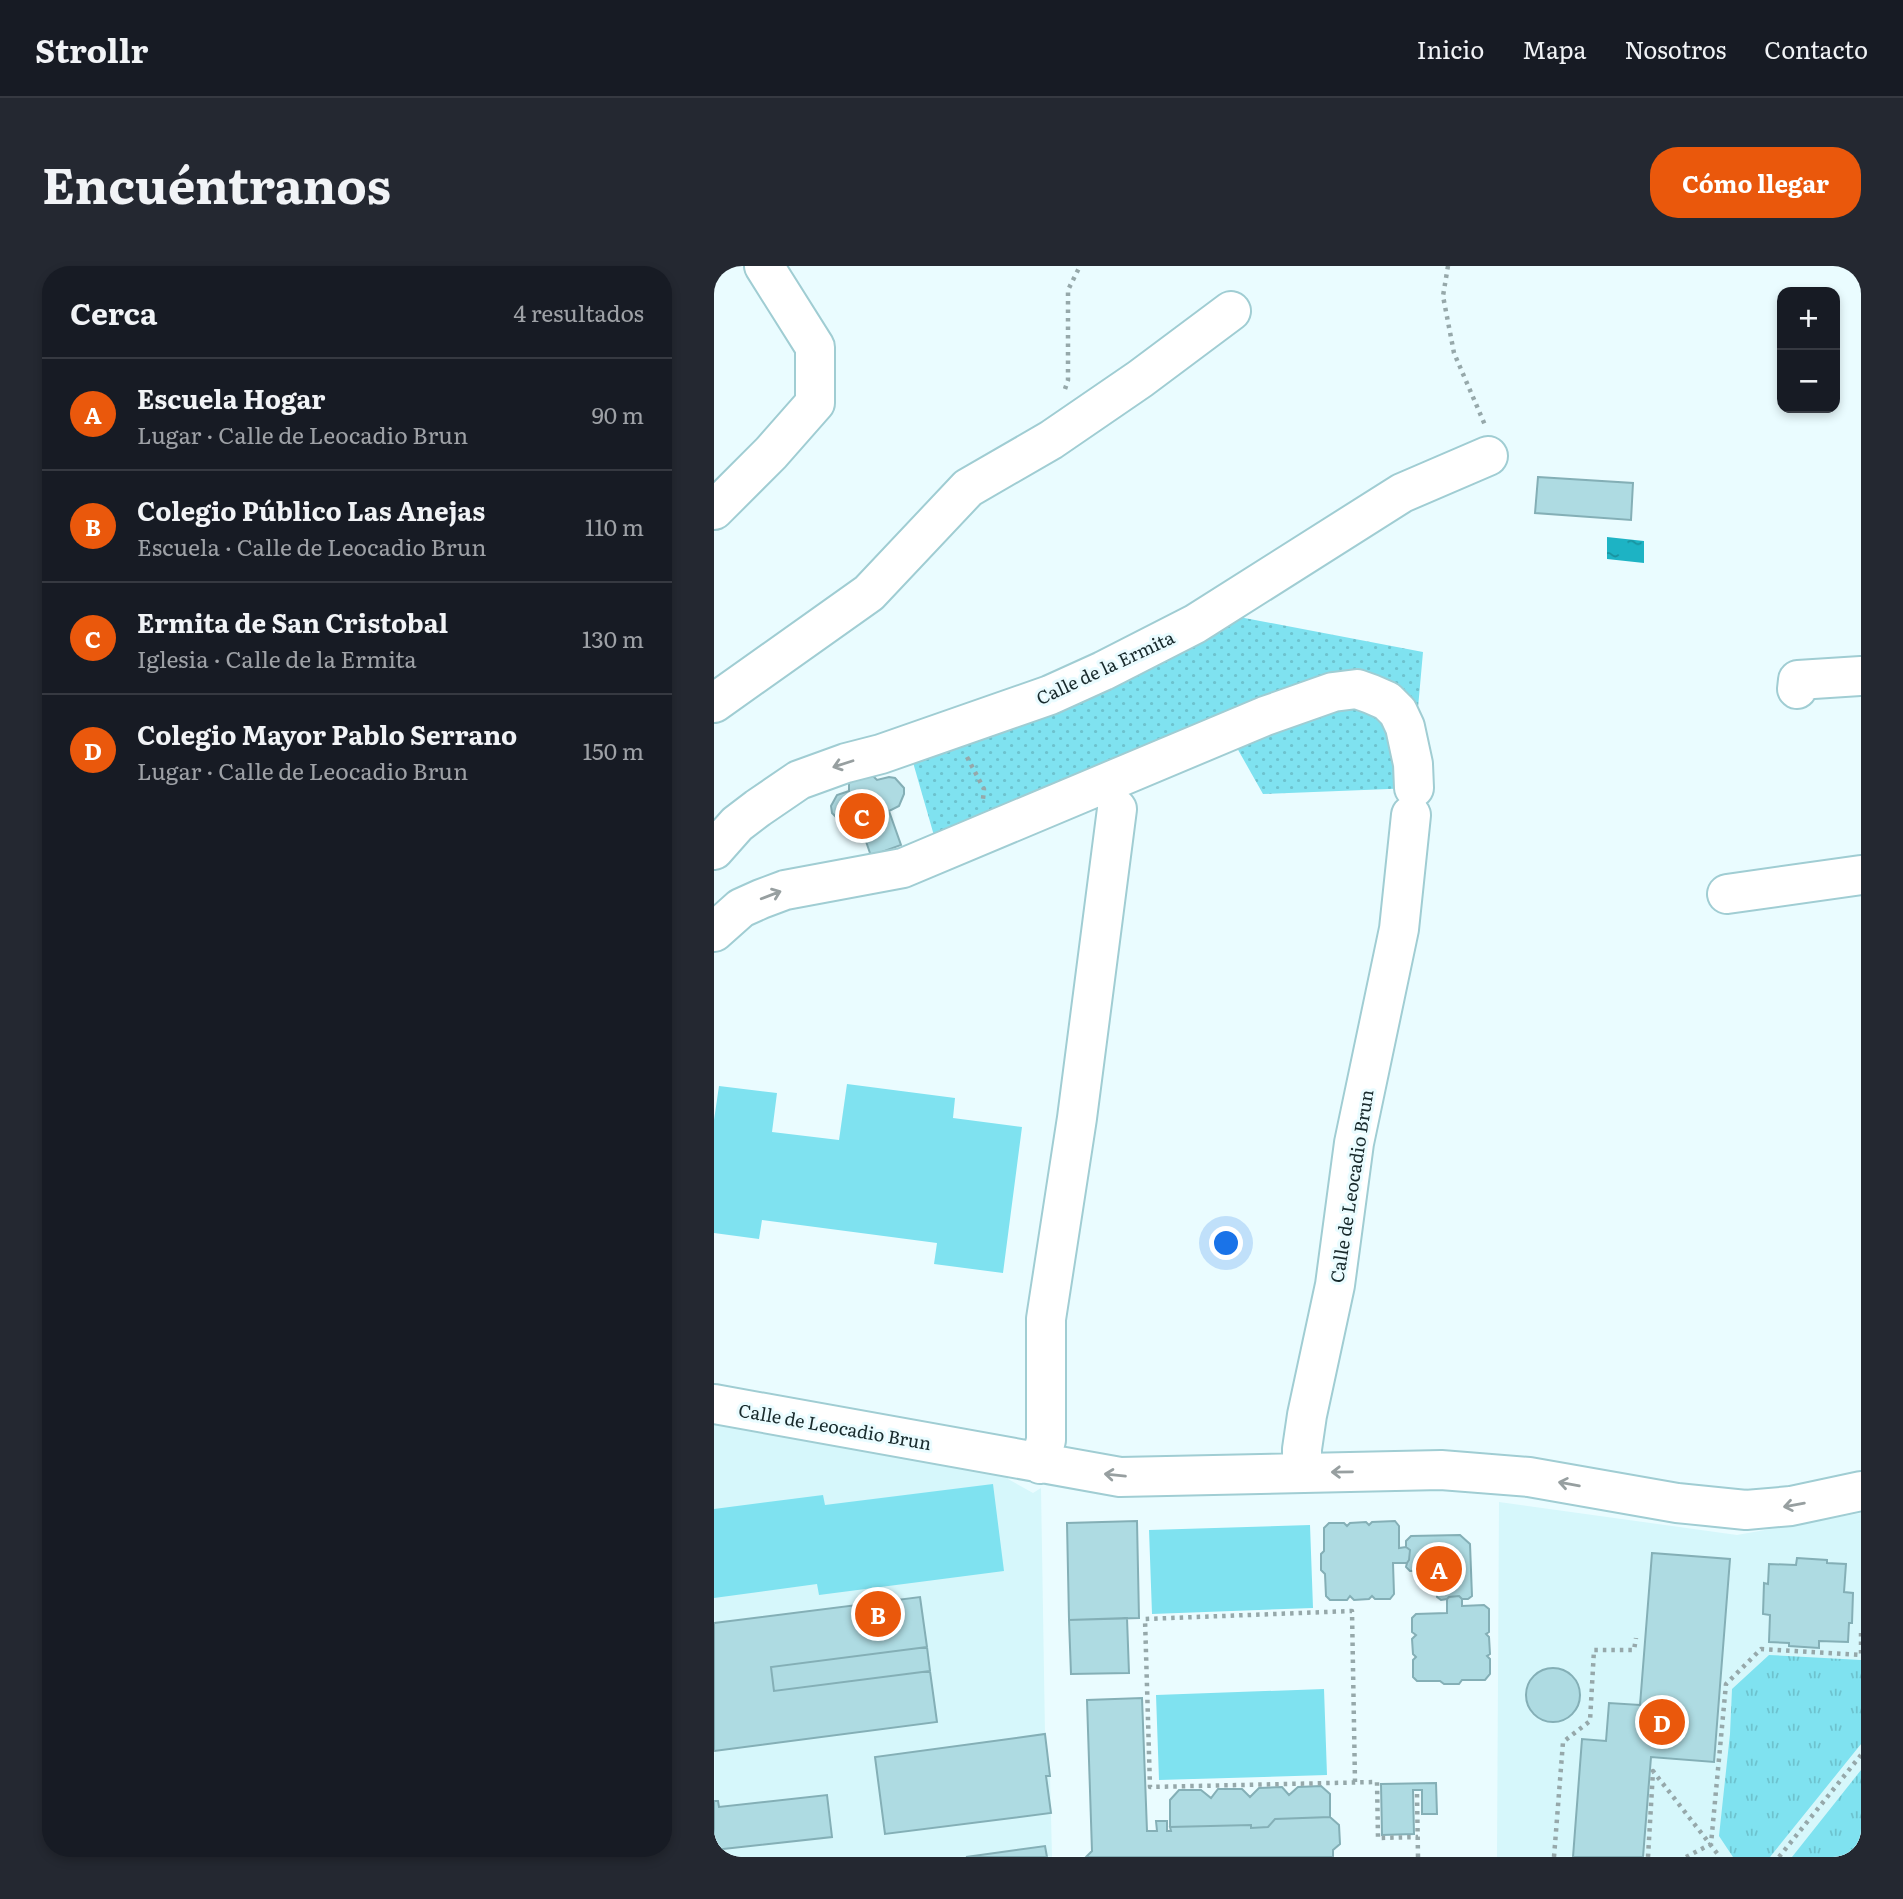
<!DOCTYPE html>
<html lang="es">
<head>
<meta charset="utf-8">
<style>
  body { margin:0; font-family:Literata,serif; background:#242831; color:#f1f3f6 }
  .controls { position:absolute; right:21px; top:21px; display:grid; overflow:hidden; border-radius:14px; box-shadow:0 4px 10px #0003 }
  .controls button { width:63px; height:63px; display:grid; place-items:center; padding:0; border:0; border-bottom:2px solid #363941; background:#171b24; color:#f1f3f6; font:35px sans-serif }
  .you { position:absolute; left:513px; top:978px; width:24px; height:24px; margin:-18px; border:5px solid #fff; border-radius:50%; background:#1a73e8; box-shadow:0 0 0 10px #1a73e833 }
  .badge { display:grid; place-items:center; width:46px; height:46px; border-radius:50%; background:#ea580c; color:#fff; font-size:23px; font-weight:700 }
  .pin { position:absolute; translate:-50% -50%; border:4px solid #fff; box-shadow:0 2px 7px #0006 }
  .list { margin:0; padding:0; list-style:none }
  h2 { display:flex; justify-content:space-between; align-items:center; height:91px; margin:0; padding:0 28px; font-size:30px }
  h2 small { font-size:23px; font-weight:400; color:#9ea1a6 }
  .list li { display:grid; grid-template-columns:46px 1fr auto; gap:21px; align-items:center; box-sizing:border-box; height:112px; padding:0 28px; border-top:2px solid #363941 }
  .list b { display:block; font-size:26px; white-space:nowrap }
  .list p { margin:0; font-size:23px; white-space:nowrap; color:#9ea1a6 }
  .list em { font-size:23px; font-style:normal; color:#9ea1a6 }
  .map { position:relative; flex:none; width:1147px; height:1591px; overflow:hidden; border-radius:28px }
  header { display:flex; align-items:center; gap:42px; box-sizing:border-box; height:98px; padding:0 35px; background:#171b24; border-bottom:2px solid #363941 }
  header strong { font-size:33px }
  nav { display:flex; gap:38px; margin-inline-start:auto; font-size:24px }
  .intro { display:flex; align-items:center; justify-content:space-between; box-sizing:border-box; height:168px; padding:0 42px }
  h1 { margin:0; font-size:49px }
  .button { padding:18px 32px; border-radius:28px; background:#ea580c; color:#fff; font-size:24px; font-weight:700 }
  main { display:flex; gap:42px; padding:0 42px }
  aside { flex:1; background:#171b24; border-radius:28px; box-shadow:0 4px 10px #0003 }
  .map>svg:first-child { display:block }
  .built { fill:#d6f7fb }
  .grass { fill:url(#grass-dots) }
  .park { fill:url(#park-tufts) }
  .pitch { fill:#7fe2f0 }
  .water { fill:url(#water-ripples) }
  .building { fill:#aedbe2; stroke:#84afb6; stroke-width:2 }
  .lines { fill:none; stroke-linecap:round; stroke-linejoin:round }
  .minor-casing { stroke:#a0cdd3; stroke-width:42 }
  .path { stroke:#96a8aa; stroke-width:4.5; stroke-dasharray:3.5 5; stroke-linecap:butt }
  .minor { stroke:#fff; stroke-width:38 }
  .oneway { stroke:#979fa0 }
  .labels { text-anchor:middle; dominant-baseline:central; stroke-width:6; stroke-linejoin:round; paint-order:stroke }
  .street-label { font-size:18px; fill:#182a2c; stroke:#eafcff }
</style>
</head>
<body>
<header>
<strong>Strollr</strong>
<nav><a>Inicio</a><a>Mapa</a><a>Nosotros</a><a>Contacto</a></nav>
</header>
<div class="intro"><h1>Encuéntranos</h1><a class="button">Cómo llegar</a></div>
<main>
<aside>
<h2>Cerca<small>4 resultados</small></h2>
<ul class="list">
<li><span class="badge">A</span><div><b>Escuela Hogar</b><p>Lugar · Calle de Leocadio Brun</p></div><em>90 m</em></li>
<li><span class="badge">B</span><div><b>Colegio Público Las Anejas</b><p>Escuela · Calle de Leocadio Brun</p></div><em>110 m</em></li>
<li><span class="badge">C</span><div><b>Ermita de San Cristobal</b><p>Iglesia · Calle de la Ermita</p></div><em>130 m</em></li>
<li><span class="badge">D</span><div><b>Colegio Mayor Pablo Serrano</b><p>Lugar · Calle de Leocadio Brun</p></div><em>150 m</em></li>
</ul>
</aside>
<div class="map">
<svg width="1147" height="1591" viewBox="0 0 1147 1591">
  <defs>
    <pattern id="grass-dots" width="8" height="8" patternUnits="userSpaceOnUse" patternTransform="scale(1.75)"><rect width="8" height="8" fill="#7fe2f0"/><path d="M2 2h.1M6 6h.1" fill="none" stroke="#6dc2ce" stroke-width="1.8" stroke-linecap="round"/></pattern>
    <pattern id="park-tufts" width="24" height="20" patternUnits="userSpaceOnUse" patternTransform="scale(1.75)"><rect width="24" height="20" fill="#7fe2f0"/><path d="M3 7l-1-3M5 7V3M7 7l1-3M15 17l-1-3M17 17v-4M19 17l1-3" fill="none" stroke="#6dc2ce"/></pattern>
    <pattern id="water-ripples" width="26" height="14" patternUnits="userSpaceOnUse" patternTransform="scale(1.75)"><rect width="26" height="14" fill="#1db3c4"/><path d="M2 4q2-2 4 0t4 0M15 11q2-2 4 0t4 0" fill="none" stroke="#19929f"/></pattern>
  </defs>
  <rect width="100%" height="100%" fill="#eafcff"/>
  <path class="built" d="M0,1151L293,1206L294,1213L319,1227L327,1222L331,1468L336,1510L338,1591H0Z
    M785,1236L1023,1269L1147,1247V1591H783Z"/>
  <path class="grass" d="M499,346L709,386L699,498L700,522L549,528L514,466L225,587L194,479Z"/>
  <path class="park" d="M1055,1389L1147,1394V1478L1056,1591H1019L1005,1570L1016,1468L1018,1423Z
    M1147,1504V1591H1078Z"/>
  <path class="pitch" d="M133,818L241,832L239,852L308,861L289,1007L220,998L223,977L48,954L45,973L0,967V854L5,820L63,827L58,866L125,874Z
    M279,1218L290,1305L105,1329L103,1318L0,1332V1243L109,1229L111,1239Z
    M596,1259L599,1342L438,1348L435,1264Z
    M610,1423L613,1509L445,1514L442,1429Z"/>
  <path class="water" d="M893,271L930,275V297L893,293Z"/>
  <path class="building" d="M824,211L919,217L917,254L821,247Z
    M155,506L163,514L175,511L181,512L190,522V528L185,540L175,545L187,579L157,590L145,555L133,558L127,556L118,547L117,540L123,529L135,525V514Z
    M423,1255L425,1352L355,1354L353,1257Z
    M681,1255L685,1260V1282L692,1281L696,1284L695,1294L693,1297H679L680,1328L676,1333H661L658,1330L655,1333L640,1334L636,1330L633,1334H616L612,1330L611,1308L607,1304V1288L610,1285V1262L615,1257H630L633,1260L636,1257L652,1256L655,1259L658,1256Z
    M746,1269L756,1278L758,1330L754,1333H748L745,1330L735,1331L733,1333L727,1334L723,1331V1304L696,1305L692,1301L693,1297L695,1294L696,1284L692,1281V1275L697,1270Z
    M938,1287L1016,1293L1000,1496L937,1491L929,1591H859L868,1473L892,1475L895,1437L926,1439Z
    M1083,1292L1113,1294V1297L1132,1298L1130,1326L1139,1327L1138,1357H1135L1134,1376L1105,1375V1382L1075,1380V1377L1055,1376L1056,1349L1049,1348L1050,1317L1054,1318L1055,1298L1082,1299Z
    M745,1330L748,1333V1340L770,1339L775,1343V1366L772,1368L775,1371L776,1388L773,1390L776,1393V1408L771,1414H748L745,1418H730L726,1415H703L699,1411V1394L702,1391L699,1388L698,1373L702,1369L698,1366V1352L702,1348L733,1347V1333L735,1331Z
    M206,1331L213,1381L57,1401L60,1425L216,1405L223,1456L0,1485V1357Z
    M413,1352L415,1407L357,1408L355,1354Z
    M213,1381L216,1405L60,1425L57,1401Z
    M812 1429a27 27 0 1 1 54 0a27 27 0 1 1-54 0Z
    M428,1432L433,1565H443L442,1555H453V1565H457L456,1561L537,1559V1562L554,1561L561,1553L616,1551L625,1559L626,1578L619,1584V1591H372L378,1585L373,1434Z
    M331,1468L336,1510H332L337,1547L171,1568L161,1491Z
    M722,1517L723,1548H708V1524H699L700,1568L668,1569L667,1518Z
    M607,1520L616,1528V1551L561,1553L554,1561L537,1562V1559L456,1561V1534L465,1524H487L497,1532L504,1523H528L536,1531L545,1522L568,1521L575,1529L584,1521Z
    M113,1529L118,1571L0,1584V1535H4L5,1541Z
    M331,1580L333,1591H252Z"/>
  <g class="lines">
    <defs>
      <path id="minor" d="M0,244L57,187L101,137V81L50,0
        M1083,423L1084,414L1147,410
        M0,437L155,327L254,222L337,174L426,113L517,45
        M0,584L23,558L44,542L85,514L132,497L167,488L336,429L389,405L481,358L688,227L774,190
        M1013,628L1147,609
        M0,666L27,642L47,633L71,624L189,602L551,450L619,426L643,423L657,428L673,435L684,446L691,461L699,498L700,522
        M0,1138L406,1211L727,1204L815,1211L963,1237L1032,1244L1077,1240L1147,1225
        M326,1198L332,1174V1053L363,852L403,543
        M588,1207V1183L593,1149L621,1019L640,877L685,663L697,549"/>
    </defs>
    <use href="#minor" class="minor-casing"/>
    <path class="path" d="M734,0L729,30L740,87L771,159
      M351,123L354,114V24L366,0
      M253,491L270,523L269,533
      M641,1516L638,1345L431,1353L436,1521L663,1516L664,1572L704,1571
      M703,1528L704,1591
      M840,1591L849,1476L876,1455L880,1384H920L922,1372
      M934,1591L939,1505L1006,1591
      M972,1591L997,1578L1012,1418L1047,1383L1147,1389V1362
      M1065,1591L1147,1489"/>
    <use href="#minor" class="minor"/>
  </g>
  <defs><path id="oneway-shaft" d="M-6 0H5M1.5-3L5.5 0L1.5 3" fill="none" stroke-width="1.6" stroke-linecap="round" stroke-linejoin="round" transform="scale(1.75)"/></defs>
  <g class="oneway">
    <use href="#oneway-shaft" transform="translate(129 498) rotate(162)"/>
    <use href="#oneway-shaft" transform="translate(57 629) rotate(-21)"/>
    <use href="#oneway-shaft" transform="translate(628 1206) rotate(179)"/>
    <use href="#oneway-shaft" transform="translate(401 1209) rotate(-174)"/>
    <use href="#oneway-shaft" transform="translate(855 1218) rotate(-170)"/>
    <use href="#oneway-shaft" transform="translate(1080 1239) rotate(170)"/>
  </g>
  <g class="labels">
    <g class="street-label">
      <text transform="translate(391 401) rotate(-25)">Calle de la Ermita</text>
      <text transform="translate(637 920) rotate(-81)">Calle de Leocadio Brun</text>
      <text transform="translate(121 1160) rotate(10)">Calle de Leocadio Brun</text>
    </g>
  </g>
</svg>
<div class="controls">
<button>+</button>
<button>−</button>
</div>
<div class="you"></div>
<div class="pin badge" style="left:725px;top:1303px">A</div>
<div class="pin badge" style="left:164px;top:1348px">B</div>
<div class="pin badge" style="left:148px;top:550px">C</div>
<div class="pin badge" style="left:948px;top:1456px">D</div>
</div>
</main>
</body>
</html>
